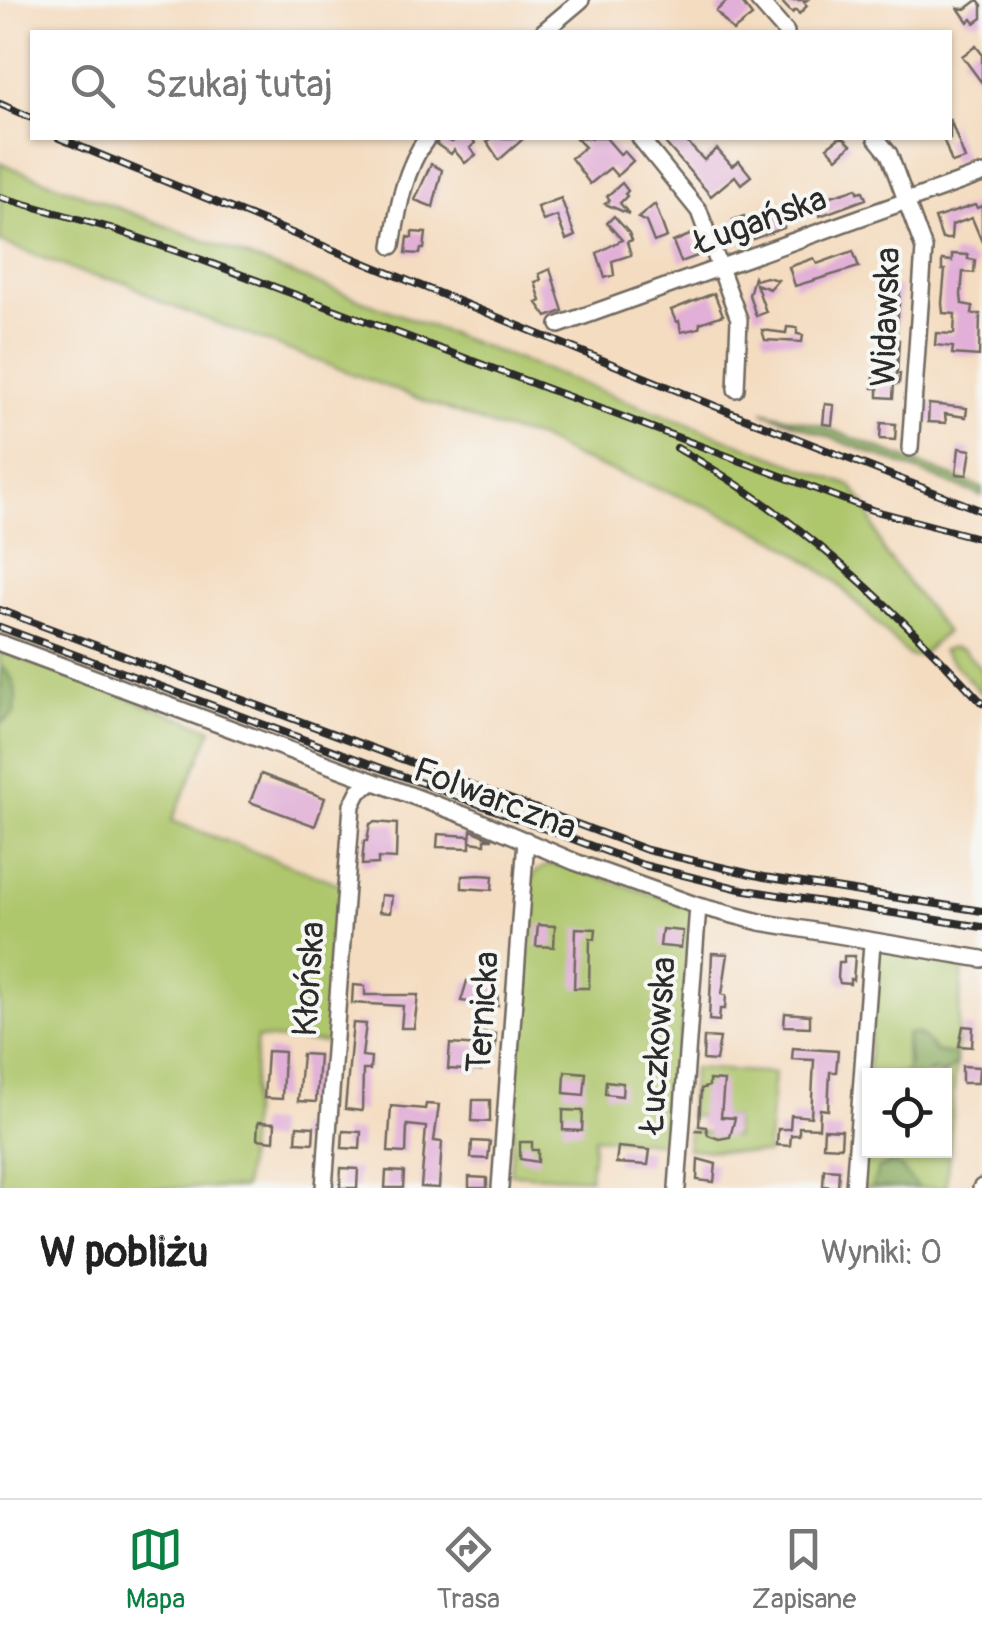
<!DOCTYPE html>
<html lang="pl">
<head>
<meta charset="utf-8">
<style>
  body { margin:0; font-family:Pangolin,sans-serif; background:#f2f2f2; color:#222 }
  .controls { position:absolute; right:30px; bottom:30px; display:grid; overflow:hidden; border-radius:0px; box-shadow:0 2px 8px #0004 }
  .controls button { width:90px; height:90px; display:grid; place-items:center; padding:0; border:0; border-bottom:2px solid #e0e0e0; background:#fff; color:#222; font:50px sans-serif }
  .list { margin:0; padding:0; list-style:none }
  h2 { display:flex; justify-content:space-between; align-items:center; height:130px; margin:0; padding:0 40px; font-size:42px }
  h2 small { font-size:32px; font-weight:400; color:#767676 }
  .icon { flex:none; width:55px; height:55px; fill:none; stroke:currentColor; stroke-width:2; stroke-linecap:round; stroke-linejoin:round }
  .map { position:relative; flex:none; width:982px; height:1188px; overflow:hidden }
  .search { position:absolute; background:#fff; box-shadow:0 2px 8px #0004; left:30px; right:30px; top:30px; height:110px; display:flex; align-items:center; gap:25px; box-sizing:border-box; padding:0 35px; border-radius:0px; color:#767676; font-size:38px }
  .sheet { height:310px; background:#fff }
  nav { display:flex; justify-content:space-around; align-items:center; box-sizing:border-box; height:140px; border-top:2px solid #e0e0e0; background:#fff; font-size:28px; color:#767676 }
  nav a { display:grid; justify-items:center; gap:5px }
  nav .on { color:#0b8043 }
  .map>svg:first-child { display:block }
  .green { fill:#aec66c; stroke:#6c784c; stroke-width:2.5 }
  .forest { fill:#8aab60; stroke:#5a6b46; stroke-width:2.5 }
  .building { fill:#e1afd7 }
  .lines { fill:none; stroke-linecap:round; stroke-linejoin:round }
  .minor-casing { stroke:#71695f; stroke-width:20 }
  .path { stroke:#71695f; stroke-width:2.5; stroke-dasharray:8 8; stroke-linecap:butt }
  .minor { stroke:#fff; stroke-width:15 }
  .rail-casing { stroke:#2b2b2b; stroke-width:8 }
  .rail { stroke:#f6f6f2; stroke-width:4; stroke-dasharray:11; stroke-linecap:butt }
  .labels { text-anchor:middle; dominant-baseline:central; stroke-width:8; stroke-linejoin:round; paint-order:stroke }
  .street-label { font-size:35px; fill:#2b2b2b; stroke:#f6f6f2 }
</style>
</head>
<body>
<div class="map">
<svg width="982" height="1188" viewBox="0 0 982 1188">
  <rect width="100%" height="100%" fill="#f6f6f2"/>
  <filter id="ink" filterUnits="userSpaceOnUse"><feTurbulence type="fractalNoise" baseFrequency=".01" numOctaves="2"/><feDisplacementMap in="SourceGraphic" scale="20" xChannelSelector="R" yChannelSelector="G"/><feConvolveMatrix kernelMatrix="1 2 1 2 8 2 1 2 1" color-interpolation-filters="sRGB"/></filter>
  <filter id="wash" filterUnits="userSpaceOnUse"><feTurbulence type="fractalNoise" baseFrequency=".0048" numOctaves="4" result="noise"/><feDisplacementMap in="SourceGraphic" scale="40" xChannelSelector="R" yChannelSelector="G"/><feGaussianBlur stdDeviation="2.25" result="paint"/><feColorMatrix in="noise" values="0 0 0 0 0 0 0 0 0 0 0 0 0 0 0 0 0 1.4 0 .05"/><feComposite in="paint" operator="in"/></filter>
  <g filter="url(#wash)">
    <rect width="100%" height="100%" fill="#f4dcc0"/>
    <path class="green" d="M0,163L851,486L865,504L884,552L946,632L920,656H909L834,580L778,540L708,507L572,456L539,438L494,427L161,302L128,283L88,275L0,242Z
      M952,647L963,650L982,669V694L942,651Z
      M0,651L212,729L172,821L342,885L331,1043L257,1038L244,1188H0Z
      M548,865H564L689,907L693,917L669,1143L594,1137L590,1178L510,1174L529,881L537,871Z
      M880,948L982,963V969L963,966L956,1055L935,1051L918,1033L906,1044L907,1073L870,1076V1150H944V1076L925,1075L934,1069L946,1073L956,1064L946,1188H860L876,951Z
      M693,1068L774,1073L767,1154L687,1149L689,1130L735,1137L734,1118L689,1116Z"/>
    <path class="forest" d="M762,411L822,426L982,488V496Z
      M0,666C17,678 18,695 14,714L0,724Z
      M911,1033L923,1037L935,1051L956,1055V1064L943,1074L934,1069L925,1075H904L909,1064L906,1035Z
      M891,1163L901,1168L918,1188H872L878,1169Z"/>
    <g id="blocks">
      <path class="building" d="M728,0H740L752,16L733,31L716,11Z
        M780,0H807L804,2L807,6L799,14L796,10L792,13Z
        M978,0L982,5V18L975,23L972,19L968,22L958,8L966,9Z
        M976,46L982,54V83L962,56Z
        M950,119L965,159L952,163L943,138H950Z
        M440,138L452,142L458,138H471L475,143L470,148L476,155L465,163L454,150L451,154L436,144Z
        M492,138H524L499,160L487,142Z
        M576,138H606L620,154L624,151L633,161L617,176L610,168L590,184L571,158L585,147Z
        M661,138H683L704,160L717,149L732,166L739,161L751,176L741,184L735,176L711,196Z
        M839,138H844L851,145L837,158L827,147Z
        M431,164L442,170L433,207L415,200Z
        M622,183L628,191L625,194L627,196L620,203L629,214L605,204L610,200L607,196Z
        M857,188L858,192L863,191L866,199L820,216L818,210L803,216L799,206Z
        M561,198L575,236L566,240L557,216L543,221L537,207Z
        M655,204L667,237L654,242L646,222L638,218Z
        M975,205L977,208L982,206V242L972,218L952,225L951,239H942L935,218Z
        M778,210L784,228L742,243L733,220L744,216L746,222Z
        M614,216L629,233L632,240L627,242L631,255L612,261L614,275L605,278L597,253L622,240L607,223Z
        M412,232L426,233L424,249H421L420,254L406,253L408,237L412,238Z
        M692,234L700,255L681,262L673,242Z
        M853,251L859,267L795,286L789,267L814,258L817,264Z
        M952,254L968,255V259L975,260L974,273L963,272L961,295L962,304L973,306L972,314H980L979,356L952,354L953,347L935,345L936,333L954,334L955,314L943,313L942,303L945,270H942V260L952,261Z
        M550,269L563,311L547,317L537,303L541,301L535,282L541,280L539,274Z
        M754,277L755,280L766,277L778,280L770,289L756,284L766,312L756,316L749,295Z
        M883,287H899L900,291L896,340H899L897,374H900L899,384H894L893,398L878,397V388H873L874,374L879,375L882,358L885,320H881Z
        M714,293L723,315L700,323L699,328L681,332L679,321L676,322L671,310Z
        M787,327L797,328V334L803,335L802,342L765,340L762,330L786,333Z
        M825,404L834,405L832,425L823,424Z
        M929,404L967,408L966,417L945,414L946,423L928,422Z
        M881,423L896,424L895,440L880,439Z
        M959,448L971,450L967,475L956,474Z
        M261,774L325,798L315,826L250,802Z
        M375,822L397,824L396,859L378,858V864L362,865L364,841H367L370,824Z
        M471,830L493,839H485V844L470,842V848L437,847L438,834L470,836V841Z
        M479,875L493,876L492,890L462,888V876Z
        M381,895L392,896L390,913L379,912Z
        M538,925L555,926L554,947L536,946Z
        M576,928L596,929L595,939L590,938L589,988H574Z
        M662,929L683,931L681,948L660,946Z
        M712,953L728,954L722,994L726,995L725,1009H720L719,1021L709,1020Z
        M844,956H855L853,980L850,979V984L840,983L838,978L839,962H844Z
        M485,979L497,987L498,1006L461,1001L467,981L482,983Z
        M353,985L365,986V995H418L414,1028H401L403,1006L352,1003Z
        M785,1013L810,1015V1027L784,1026Z
        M353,1023L366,1024L362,1056L371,1057L370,1070H363L362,1111L345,1109Z
        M963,1026L973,1027L972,1047L959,1046Z
        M482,1033L496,1034L495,1049L483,1048L481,1071L448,1069L450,1044L482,1046Z
        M704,1037L720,1038L716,1061L703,1060Z
        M793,1048L838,1051L836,1072H830L828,1110L820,1109L819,1128L799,1127V1135H791L790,1146L777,1145L778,1129H790L791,1115L811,1117L814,1060L792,1059Z
        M267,1051L284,1052L282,1099L264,1098Z
        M302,1054L319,1055L316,1102L298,1101Z
        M962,1066L979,1067L978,1083H962Z
        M565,1071L586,1073L584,1095L564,1093Z
        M709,1080L724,1081L721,1117L735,1118L730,1137L719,1139L708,1135L706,1127L699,1126L701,1089L709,1086Z
        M606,1081L623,1083L622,1096L605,1094Z
        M473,1100H490V1122L472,1121Z
        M426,1104L439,1105L434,1141L442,1142L439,1188L421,1187L426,1127L407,1125L406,1153L388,1152L391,1106L425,1109Z
        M563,1110L583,1111L582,1131L563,1130Z
        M258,1122L275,1123L274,1141L257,1139Z
        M297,1126L314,1127L313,1143L296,1142Z
        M824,1129L842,1130L841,1147L823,1146Z
        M343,1131L361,1132L360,1149L342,1148Z
        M472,1141L490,1142L488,1159L471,1158Z
        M520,1142H532V1150H538V1162L520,1159Z
        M618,1147L650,1150L648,1165L616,1163Z
        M698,1159L716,1164L714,1182L697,1180Z
        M341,1168L358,1169L357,1188H340Z
        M824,1169L839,1170L838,1187L823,1186Z
        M386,1171L404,1172L403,1188H385Z
        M469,1177L487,1178V1188H469Z"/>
    </g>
  </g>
  <g filter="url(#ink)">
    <use href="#blocks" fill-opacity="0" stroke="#71695f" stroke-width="2.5"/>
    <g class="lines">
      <defs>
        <path id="minor" d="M758,0L786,32
          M543,32L581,0
          M640,138L699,211L739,319L736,389
          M876,138L889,154L924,249L910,448
          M392,246C398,209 404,169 427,138
          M559,325L982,174
          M0,643L472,818L575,862L698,906L760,922L982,959
          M324,1188L352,805L359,791L372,783
          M500,1188L526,840
          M677,1188L698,906
          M854,1188L872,943
          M981,1188L982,1187"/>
      </defs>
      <use href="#minor" class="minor-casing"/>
      <path class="path" d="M695,1130L708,1131"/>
      <use href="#minor" class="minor"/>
      <defs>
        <path id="rail" d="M0,104L32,118
          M59,138L732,413L982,511
          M0,197L110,228L202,260L872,510L982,539
          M677,448C796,514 890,604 982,703
          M0,610L647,850L764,877L982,911
          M0,627L643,865L740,889L982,927"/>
      </defs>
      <use href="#rail" class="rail-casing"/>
      <use href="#rail" class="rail"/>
    </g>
  </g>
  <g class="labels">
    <g class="street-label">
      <text transform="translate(760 221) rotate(-20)">Ługańska</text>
      <text transform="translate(886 317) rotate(-88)">Widawska</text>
      <text transform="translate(495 799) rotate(21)">Folwarczna</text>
      <text transform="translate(309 979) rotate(-86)">Kłońska</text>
      <text transform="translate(483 1012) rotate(-86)">Ternicka</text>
      <text transform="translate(658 1045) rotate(-86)">Łuczkowska</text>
    </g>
  </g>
</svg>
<div class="controls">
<button><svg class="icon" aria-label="locate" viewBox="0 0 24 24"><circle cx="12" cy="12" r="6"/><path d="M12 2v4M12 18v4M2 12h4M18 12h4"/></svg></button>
</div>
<div class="search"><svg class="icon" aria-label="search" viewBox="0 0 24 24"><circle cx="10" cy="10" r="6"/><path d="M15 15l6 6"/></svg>Szukaj tutaj</div>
</div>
<section class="sheet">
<h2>W pobliżu<small>Wyniki: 0</small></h2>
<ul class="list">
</ul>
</section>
<nav>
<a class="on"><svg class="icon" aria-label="map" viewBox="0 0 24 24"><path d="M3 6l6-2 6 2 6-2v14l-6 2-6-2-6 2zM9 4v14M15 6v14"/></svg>Mapa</a>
<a><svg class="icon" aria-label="directions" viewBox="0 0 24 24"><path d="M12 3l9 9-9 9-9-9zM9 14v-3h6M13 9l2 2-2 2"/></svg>Trasa</a>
<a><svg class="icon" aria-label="saved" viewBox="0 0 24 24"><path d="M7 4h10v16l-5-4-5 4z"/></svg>Zapisane</a>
</nav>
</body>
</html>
